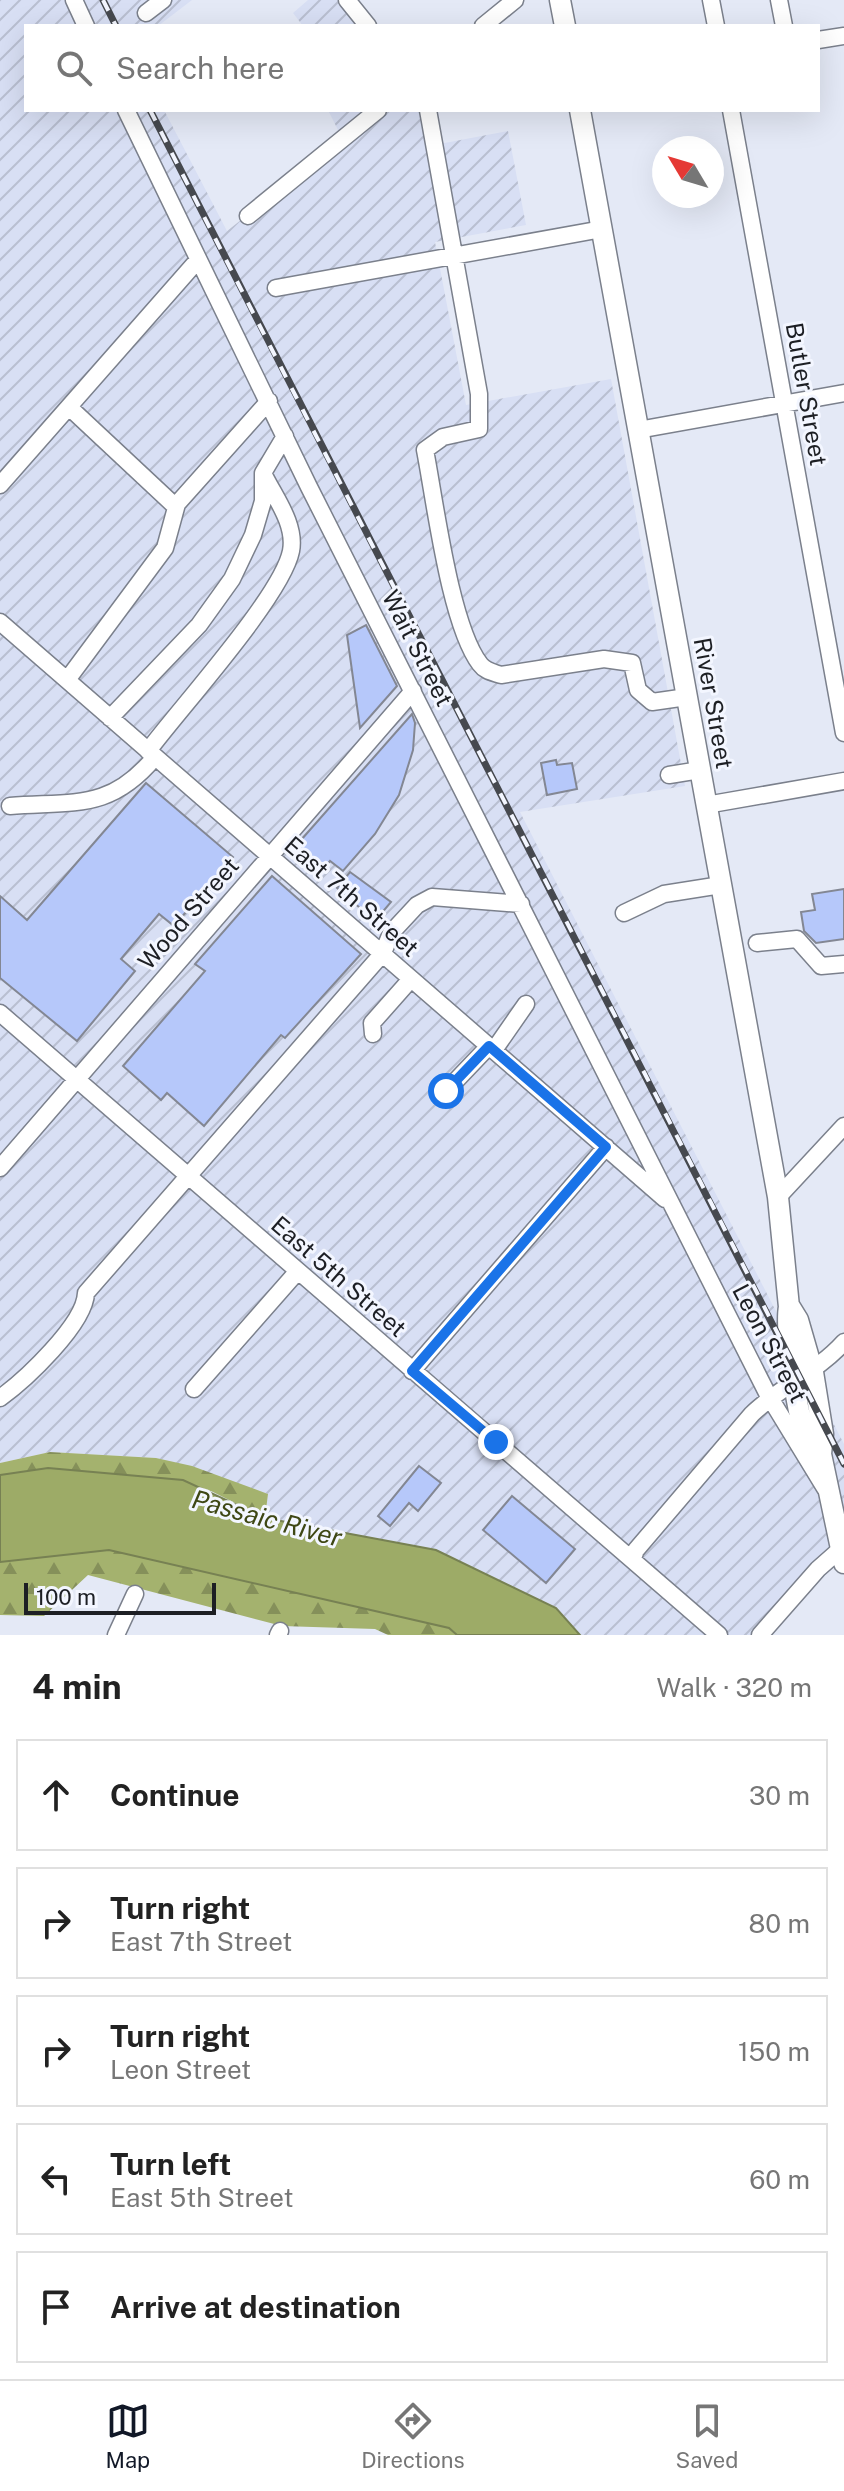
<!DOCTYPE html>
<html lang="en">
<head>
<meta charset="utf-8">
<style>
  body { margin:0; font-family:"Public Sans",sans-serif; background:#f6f6f6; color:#222 }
  .compass { position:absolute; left:652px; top:136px; width:72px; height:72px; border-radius:50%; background:#fff; box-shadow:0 8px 32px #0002; rotate:308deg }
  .scale { position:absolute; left:24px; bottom:20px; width:192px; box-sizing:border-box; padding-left:8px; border:4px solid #1d1f24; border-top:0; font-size:22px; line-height:28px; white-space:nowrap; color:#1d1f24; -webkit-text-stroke:6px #f3f6ff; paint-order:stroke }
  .stop { position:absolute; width:24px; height:24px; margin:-18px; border:6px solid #1a73e8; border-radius:50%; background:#fff }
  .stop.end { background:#1a73e8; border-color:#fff; box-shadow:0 2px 8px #0008 }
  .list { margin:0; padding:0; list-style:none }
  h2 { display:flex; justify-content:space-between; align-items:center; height:104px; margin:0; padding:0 32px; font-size:34px }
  h2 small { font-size:26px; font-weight:400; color:#767676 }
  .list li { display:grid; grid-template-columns:52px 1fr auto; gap:24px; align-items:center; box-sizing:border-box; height:112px; margin:0 16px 16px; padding:0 16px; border:2px solid #e0e0e0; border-radius:0px }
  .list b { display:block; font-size:30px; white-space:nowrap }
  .list p { margin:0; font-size:26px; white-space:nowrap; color:#767676 }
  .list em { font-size:26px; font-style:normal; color:#767676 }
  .icon { flex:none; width:44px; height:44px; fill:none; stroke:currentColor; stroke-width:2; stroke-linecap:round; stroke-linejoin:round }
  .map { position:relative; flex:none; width:844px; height:1635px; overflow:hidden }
  .search { position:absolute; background:#fff; box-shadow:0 8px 32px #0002; left:24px; right:24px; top:24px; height:88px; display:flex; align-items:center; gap:20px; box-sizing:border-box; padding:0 28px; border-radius:0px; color:#767676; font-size:30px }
  .sheet { height:744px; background:#fff }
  nav { display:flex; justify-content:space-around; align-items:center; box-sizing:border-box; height:112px; border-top:2px solid #e0e0e0; background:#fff; font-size:22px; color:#767676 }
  nav a { display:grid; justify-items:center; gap:4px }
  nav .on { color:#111827 }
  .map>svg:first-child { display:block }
  .industrial { fill:url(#industrial-furrows) }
  .forest { fill:url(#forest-firs) }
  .water { fill:#9dab67; stroke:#778153; stroke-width:2 }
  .building { fill:#b6c8fa; stroke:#838793; stroke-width:2 }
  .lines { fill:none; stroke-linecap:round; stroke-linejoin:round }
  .minor-casing { stroke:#7b808c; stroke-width:19 }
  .major-casing { stroke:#7b808c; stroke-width:23 }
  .minor { stroke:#fff; stroke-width:16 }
  .major { stroke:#fff; stroke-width:20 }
  .rail-casing { stroke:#46494f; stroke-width:7 }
  .rail { stroke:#f3f6ff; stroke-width:4; stroke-dasharray:12; stroke-linecap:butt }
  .route { stroke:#1a73e8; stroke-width:10 }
  .labels { text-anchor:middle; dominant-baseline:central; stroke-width:6; stroke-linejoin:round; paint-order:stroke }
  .street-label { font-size:24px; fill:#1d1f24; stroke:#f3f6ff }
  .water-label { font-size:26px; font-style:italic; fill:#3e4714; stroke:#f3f6ff }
</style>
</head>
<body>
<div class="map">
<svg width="844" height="1635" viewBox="0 0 844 1635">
  <defs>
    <pattern id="industrial-furrows" width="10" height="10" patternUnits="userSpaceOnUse" patternTransform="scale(2)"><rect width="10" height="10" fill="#d8dff4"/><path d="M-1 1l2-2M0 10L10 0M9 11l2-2" fill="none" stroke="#b9bfd1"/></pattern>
    <pattern id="forest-firs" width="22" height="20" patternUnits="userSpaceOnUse" patternTransform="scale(2)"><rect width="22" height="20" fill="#a4b26e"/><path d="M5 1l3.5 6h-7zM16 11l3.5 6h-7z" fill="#85905a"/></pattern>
  </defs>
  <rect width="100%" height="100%" fill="#e4e9f6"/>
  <path class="industrial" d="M0,0H192L158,26H26V110H164L227,231L343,140L328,110H428L434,145L508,131L526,225L435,242L466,405L611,379L685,786L520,812L844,1444V1545L765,1635H580L556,1608L436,1550L265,1518L268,1494L156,1458L50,1452L0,1463Z
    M308,0H346L372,26H303L293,13Z"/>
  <path class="forest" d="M50,1452L156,1458L192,1466L268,1494L265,1518L211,1491L48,1468L0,1475V1463Z
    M109,1550L449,1628L457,1635H388L375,1629L282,1626L88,1575L44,1616L0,1615V1562Z"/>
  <path class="water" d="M48,1468L183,1480L265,1518L436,1550L556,1608L580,1635H457L449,1628L109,1550L0,1562V1475Z"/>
  <path class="building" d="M366,625L397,686L360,728L347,635Z
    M412,714L415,723L413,750L399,795L375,834L343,871L330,861L321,872L294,848Z
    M556,760L557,765L572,763L577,789L547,795L541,763Z
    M146,783L233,857L174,926L159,914L121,959L135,971L77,1041L0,978V896L27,920Z
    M350,872L391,902L375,921L337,888Z
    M272,876L361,954L285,1038L281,1035L204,1126L167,1093L161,1100L123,1066L205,971L195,964Z
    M844,889V939L816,943L804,931L801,912L815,910L812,894Z
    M419,1466L441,1483L418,1511L409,1503L390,1526L378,1516Z
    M512,1496L575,1549L546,1583L483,1530Z"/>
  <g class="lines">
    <defs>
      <path id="minor" d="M74,0L86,26
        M347,0L368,26
        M711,0L716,26
        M779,0L784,26
        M146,13L163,0
        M483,26L515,0
        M818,40L844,36
        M126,110L309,487L767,1393L825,1488
        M428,110L479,394V429L443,437L425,450C435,501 450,625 480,664C485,671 492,672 501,675L604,659L632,663L638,690L652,702L687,697
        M731,110L844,733
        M248,216L378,110
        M276,288L602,229
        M69,407L176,507
        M638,430L844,393
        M0,485L197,261
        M0,622L665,1199
        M67,680L165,548L177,504L269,401
        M110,718L199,625L232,579L253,535L263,501V473L285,436
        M148,751C180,708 282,596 291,551C296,525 276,499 265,477
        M669,775L700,770
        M706,805L844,781
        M10,806C75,801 110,811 155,757
        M624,913L664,894L721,885
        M757,943L797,939L821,966L844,964
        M0,1013L719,1635
        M373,1034L372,1023L411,979
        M494,1050L526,1004
        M439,1090L446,1091L489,1046
        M0,1168L413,691
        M778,1197L844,1126
        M412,1371L606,1147
        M194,1389L297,1272
        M0,1398C25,1380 85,1324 86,1293L383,953L391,933L417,905L432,897L521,904
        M633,1558L636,1550L752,1414C781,1386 817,1372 844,1342
        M116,1635L135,1594
        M278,1635L280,1631
        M760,1635L818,1569L844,1546"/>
      <path id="major" d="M560,0L565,26
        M580,110L778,1197L789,1307C785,1327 797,1422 808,1440C811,1445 817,1450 821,1454
        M790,1307L798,1320L813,1372L823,1434L821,1454L844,1563"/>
    </defs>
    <use href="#minor" class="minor-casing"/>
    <use href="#major" class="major-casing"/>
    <use href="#minor" class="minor"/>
    <use href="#major" class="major"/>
    <defs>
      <path id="rail" d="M103,0L116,26
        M150,110C379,563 615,1011 844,1464"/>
    </defs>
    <use href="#rail" class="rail-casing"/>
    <use href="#rail" class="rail"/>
  </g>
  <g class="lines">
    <path class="route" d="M446,1091L489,1046L606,1147L412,1371L496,1442"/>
  </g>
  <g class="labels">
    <g class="street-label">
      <text transform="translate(807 394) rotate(80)">Butler Street</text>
      <text transform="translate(418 648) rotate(63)">Wait Street</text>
      <text transform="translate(714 703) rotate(80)">River Street</text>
      <text transform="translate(352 896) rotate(41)">East 7th Street</text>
      <text transform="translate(188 913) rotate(-49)">Wood Street</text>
      <text transform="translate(339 1276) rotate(41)">East 5th Street</text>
      <text transform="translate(770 1343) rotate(62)">Leon Street</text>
    </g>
    <g class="water-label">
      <text transform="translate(267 1518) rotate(15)">Passaic River</text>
    </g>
  </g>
</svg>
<svg class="compass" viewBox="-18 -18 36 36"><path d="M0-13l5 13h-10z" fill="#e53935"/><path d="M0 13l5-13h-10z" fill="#767676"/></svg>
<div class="scale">100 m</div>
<div class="stop" style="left:446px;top:1091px"></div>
<div class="stop end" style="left:496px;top:1442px"></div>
<div class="search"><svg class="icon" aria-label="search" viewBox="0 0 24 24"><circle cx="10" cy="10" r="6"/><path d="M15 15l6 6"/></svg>Search here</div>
</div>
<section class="sheet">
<h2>4 min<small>Walk · 320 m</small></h2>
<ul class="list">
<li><svg class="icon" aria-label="ahead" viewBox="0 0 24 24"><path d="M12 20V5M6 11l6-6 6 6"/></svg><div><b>Continue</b></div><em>30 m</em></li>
<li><svg class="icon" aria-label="right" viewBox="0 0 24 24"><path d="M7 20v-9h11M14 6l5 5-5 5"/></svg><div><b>Turn right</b><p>East 7th Street</p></div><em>80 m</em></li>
<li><svg class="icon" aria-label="right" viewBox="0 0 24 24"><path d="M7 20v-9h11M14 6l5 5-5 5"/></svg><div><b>Turn right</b><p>Leon Street</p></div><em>150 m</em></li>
<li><svg class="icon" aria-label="left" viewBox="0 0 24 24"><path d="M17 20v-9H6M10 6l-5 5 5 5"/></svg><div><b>Turn left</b><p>East 5th Street</p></div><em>60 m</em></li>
<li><svg class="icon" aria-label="arrive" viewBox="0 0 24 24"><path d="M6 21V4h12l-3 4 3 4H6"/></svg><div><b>Arrive at destination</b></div></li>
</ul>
</section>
<nav>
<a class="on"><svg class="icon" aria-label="map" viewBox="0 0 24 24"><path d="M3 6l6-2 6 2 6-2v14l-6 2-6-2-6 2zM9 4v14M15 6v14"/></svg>Map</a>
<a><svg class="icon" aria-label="directions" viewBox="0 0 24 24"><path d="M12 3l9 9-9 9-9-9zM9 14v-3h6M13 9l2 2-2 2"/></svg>Directions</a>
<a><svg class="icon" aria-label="saved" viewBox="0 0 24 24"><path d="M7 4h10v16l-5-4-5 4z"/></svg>Saved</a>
</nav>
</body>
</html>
